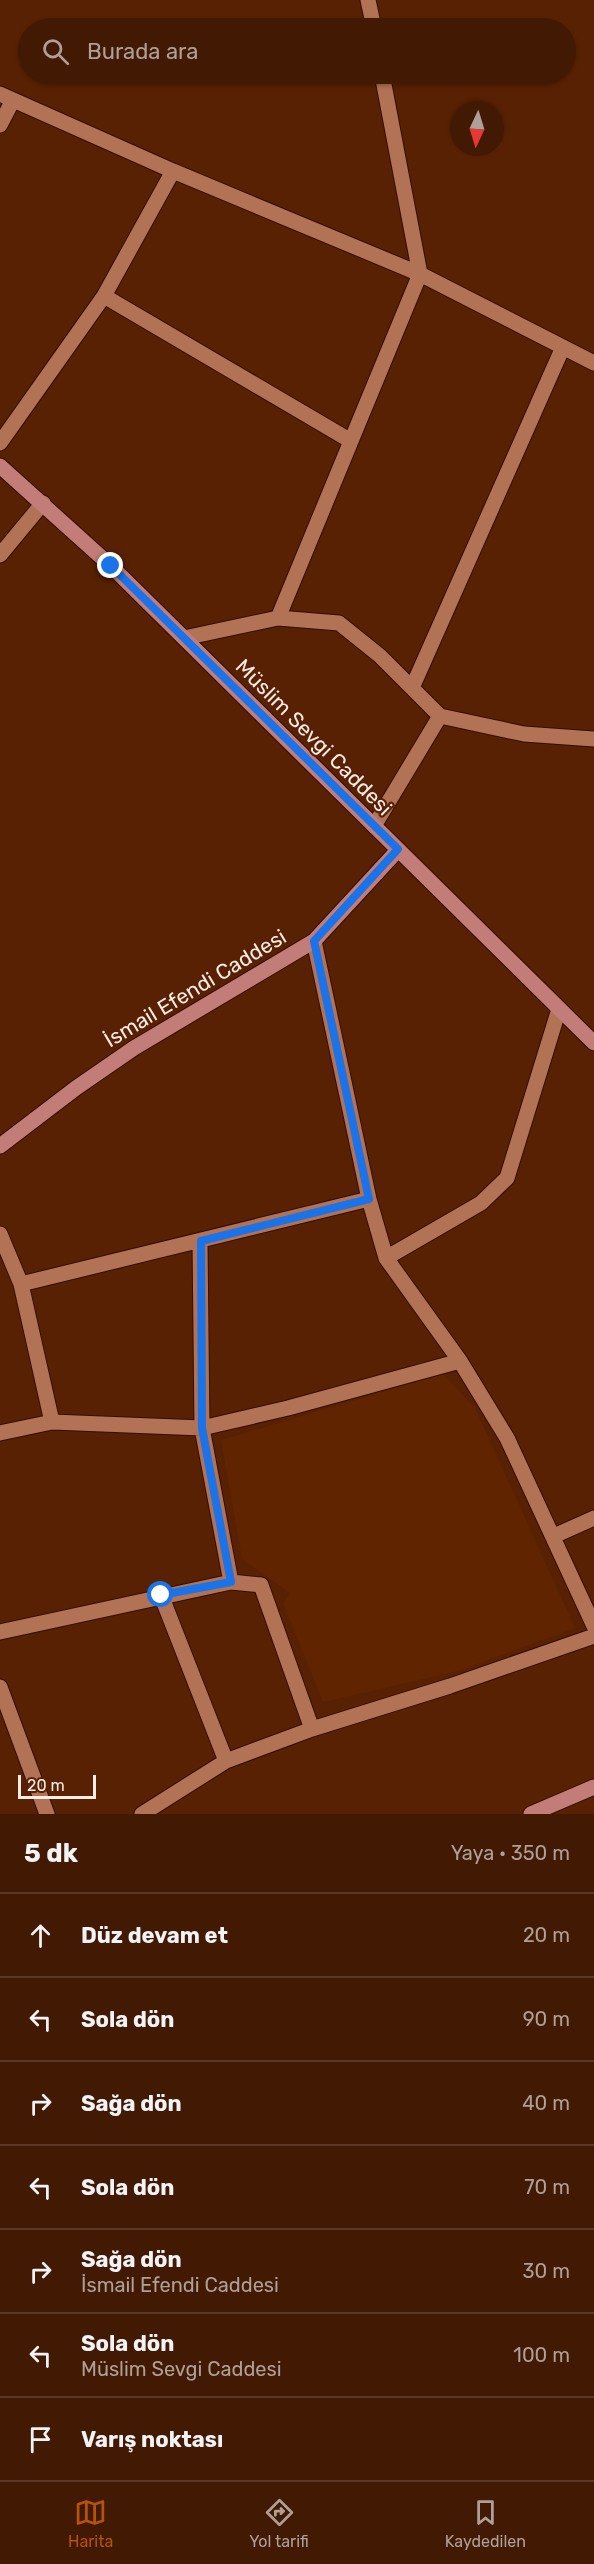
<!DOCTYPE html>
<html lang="tr">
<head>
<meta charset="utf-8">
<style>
  body { margin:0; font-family:Rubik,sans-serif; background:#4c2611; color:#f1f3f6 }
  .compass { position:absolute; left:450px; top:102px; width:54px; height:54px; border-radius:50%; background:#421902; box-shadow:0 2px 4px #0004; rotate:184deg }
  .scale { position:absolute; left:18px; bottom:15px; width:78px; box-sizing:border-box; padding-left:6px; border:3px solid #fbece6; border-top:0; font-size:16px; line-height:21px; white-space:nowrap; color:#fbece6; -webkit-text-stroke:4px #582103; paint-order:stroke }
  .stop { position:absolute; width:18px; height:18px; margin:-14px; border:4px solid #1a73e8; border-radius:50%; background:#fff }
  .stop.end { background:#1a73e8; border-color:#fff; box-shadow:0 2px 6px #0008 }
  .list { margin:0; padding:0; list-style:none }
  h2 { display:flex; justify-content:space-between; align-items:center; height:78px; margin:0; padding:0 24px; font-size:26px }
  h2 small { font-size:20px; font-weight:400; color:#aea099 }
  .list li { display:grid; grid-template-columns:39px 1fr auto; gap:18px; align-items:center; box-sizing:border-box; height:84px; padding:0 24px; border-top:2px solid #5a3824 }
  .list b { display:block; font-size:22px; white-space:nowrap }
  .list p { margin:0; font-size:20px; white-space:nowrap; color:#aea099 }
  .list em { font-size:20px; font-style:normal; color:#aea099 }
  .icon { flex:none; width:33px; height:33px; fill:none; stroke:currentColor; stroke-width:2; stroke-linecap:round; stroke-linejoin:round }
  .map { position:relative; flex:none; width:594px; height:1814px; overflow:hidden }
  .search { position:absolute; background:#421902; box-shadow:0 2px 4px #0004; left:18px; right:18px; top:18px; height:66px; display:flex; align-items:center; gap:15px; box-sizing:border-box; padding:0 21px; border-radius:33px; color:#aea099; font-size:22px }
  .sheet { height:666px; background:#421902 }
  nav { display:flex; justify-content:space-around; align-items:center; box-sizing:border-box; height:84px; border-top:2px solid #5a3824; background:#421902; font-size:16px; color:#aea099 }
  nav a { display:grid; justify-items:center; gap:3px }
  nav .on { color:#b45309 }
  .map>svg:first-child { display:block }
  .built { fill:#612400 }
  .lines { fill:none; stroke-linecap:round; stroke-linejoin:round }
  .street-casing { stroke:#350d00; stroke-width:17 }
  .secondary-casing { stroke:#350d00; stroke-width:17 }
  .street { stroke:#b17256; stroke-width:15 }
  .secondary { stroke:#c27d78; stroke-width:15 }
  .route { stroke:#1a73e8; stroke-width:8 }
  .labels { text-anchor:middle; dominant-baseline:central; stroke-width:4.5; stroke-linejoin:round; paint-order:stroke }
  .street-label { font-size:21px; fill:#fbece6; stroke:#582103 }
</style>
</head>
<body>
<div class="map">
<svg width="594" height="1814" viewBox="0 0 594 1814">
  <rect width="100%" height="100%" fill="#582103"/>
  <path class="built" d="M443,1374L475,1408L575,1628L458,1671L323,1702L283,1603L290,1593L242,1559L221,1440Z"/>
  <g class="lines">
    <defs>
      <path id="street" d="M368,0L374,28
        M0,94L173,171L420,274L594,363
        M0,125L13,100
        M173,171L104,296L351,441
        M0,443L104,296
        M0,555L43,503
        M278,618L420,274L382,74
        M184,638L278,618L339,623L380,656L440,716
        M412,688L563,347
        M374,826L440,716L524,734L594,739
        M314,941L369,1199L386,1258L460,1361L507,1438L594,1626
        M0,1234L21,1284L52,1422
        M200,1241L202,1428L231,1582
        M386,1258L481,1203L507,1178L559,1009
        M21,1284L369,1199
        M0,1433L52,1422L202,1428L288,1408L460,1361
        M554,1536L594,1518
        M161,1595L226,1761
        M0,1632L231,1582L261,1585L312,1729
        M0,1687L47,1814
        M142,1814L226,1761L312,1729L450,1686L594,1636"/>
      <path id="secondary" d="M0,466L111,566L594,1043
        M0,1146L76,1088L134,1048L314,941L398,850
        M531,1814L594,1787"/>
    </defs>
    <use href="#street" class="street-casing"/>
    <use href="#secondary" class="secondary-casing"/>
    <use href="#street" class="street"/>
    <use href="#secondary" class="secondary"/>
  </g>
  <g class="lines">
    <path class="route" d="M111,566L398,849L314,941L369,1199L201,1241L202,1428L231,1582L161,1595"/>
  </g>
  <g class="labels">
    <g class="street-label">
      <text transform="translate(314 737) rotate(45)">Müslim Sevgi Caddesi</text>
      <text transform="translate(195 988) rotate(-31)">İsmail Efendi Caddesi</text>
    </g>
  </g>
</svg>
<svg class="compass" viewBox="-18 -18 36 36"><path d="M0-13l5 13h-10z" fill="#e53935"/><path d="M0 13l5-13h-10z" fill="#aea099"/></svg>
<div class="scale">20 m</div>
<div class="stop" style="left:161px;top:1595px"></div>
<div class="stop end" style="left:111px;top:566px"></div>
<div class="search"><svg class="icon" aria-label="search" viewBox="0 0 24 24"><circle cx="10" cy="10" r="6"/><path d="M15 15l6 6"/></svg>Burada ara</div>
</div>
<section class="sheet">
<h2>5 dk<small>Yaya · 350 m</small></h2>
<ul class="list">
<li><svg class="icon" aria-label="ahead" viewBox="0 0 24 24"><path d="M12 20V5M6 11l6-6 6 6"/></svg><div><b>Düz devam et</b></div><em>20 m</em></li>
<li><svg class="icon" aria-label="left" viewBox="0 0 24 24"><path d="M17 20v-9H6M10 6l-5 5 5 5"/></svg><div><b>Sola dön</b></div><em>90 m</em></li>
<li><svg class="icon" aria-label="right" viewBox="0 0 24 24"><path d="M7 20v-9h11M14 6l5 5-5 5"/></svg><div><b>Sağa dön</b></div><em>40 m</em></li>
<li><svg class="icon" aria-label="left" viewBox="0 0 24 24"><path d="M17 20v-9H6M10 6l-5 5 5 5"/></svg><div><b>Sola dön</b></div><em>70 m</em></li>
<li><svg class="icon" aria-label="right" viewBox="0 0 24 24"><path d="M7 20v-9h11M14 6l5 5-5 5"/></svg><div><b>Sağa dön</b><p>İsmail Efendi Caddesi</p></div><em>30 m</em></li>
<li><svg class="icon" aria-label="left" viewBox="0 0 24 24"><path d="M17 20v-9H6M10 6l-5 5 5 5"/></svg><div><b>Sola dön</b><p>Müslim Sevgi Caddesi</p></div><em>100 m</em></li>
<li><svg class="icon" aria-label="arrive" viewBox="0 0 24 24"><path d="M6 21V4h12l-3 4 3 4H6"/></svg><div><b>Varış noktası</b></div></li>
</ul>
</section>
<nav>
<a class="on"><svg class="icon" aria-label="map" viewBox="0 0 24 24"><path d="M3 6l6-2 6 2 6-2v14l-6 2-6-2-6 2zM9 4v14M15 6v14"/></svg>Harita</a>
<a><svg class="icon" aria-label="directions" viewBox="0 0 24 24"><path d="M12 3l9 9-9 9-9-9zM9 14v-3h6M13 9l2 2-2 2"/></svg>Yol tarifi</a>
<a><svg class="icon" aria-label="saved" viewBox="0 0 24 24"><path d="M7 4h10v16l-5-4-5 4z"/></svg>Kaydedilen</a>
</nav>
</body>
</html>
